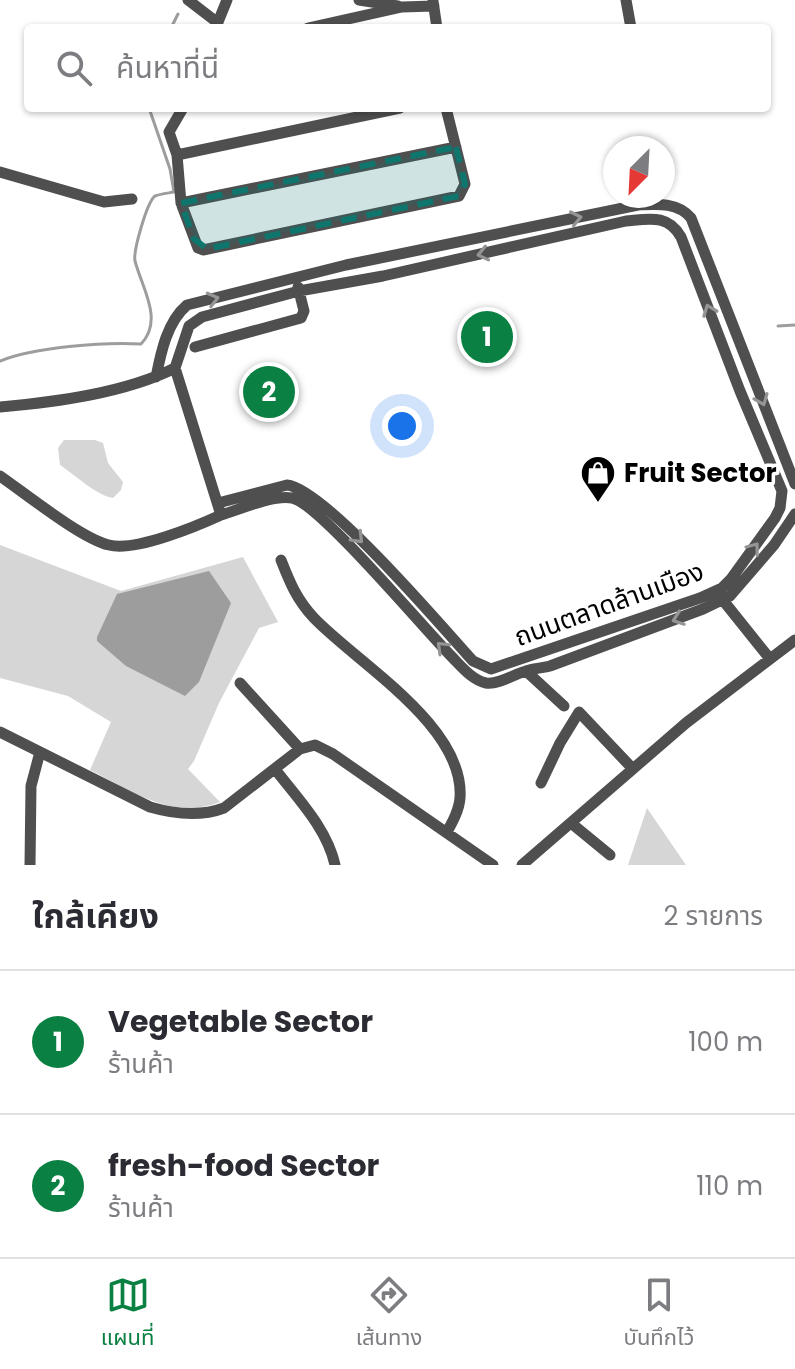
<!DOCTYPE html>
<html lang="th">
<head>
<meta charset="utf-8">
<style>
  body { margin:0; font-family:Poppins,"Noto Sans Thai",sans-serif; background:#f7f7f7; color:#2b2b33 }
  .compass { position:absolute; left:603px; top:136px; width:72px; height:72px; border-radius:50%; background:#fff; box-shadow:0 2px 6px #0004; rotate:204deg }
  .you { position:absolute; left:402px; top:426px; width:28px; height:28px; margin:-20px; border:6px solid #fff; border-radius:50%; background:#1a73e8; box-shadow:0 0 0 12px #1a73e833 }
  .badge { display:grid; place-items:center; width:52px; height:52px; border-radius:50%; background:#0b8043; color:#fff; font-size:26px; font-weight:700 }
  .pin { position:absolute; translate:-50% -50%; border:4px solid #fff; box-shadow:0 2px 8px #0006 }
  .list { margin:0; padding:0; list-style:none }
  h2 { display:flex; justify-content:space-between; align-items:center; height:104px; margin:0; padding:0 32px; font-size:34px }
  h2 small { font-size:26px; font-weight:400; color:#7c7c81 }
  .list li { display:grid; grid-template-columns:52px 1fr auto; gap:24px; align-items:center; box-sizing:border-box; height:144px; padding:0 32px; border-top:2px solid #e1e1e2 }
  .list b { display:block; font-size:30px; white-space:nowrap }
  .list p { margin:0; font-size:26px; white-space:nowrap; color:#7c7c81 }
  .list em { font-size:26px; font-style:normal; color:#7c7c81 }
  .icon { flex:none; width:44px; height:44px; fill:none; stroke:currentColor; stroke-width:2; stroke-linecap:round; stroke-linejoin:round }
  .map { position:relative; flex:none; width:795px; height:865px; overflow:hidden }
  .search { position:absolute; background:#fff; box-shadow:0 2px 6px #0004; left:24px; right:24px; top:24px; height:88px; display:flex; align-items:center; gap:20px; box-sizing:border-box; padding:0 28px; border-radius:8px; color:#7c7c81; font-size:30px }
  .sheet { height:392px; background:#fff }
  nav { display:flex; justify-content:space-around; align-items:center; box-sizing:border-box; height:112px; border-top:2px solid #e1e1e2; background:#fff; font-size:22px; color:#7c7c81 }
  nav a { display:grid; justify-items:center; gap:4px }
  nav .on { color:#0b8043 }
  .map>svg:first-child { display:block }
  .green { fill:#d6d6d6 }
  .water { fill:#9d9d9d }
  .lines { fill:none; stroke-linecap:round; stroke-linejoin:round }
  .stream { stroke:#9d9d9d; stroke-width:3 }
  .minor { stroke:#4f4f4f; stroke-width:11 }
  .oneway { stroke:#959595 }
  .marked { fill:#0f766e; fill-opacity:0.2; stroke:#0f766e; stroke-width:6; stroke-dasharray:16 10; stroke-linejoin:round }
  .labels { text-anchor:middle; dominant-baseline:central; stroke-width:7; stroke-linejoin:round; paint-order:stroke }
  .poi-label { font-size:26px; font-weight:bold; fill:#000; stroke:#fff; text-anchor:start }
  .street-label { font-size:26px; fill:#000; stroke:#fff }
</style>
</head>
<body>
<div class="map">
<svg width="795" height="865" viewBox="0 0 795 865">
  <rect width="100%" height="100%" fill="#fff"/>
  <path class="green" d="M64,440H95L103,443L108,463L123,482L121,490L113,498C96,495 75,475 60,465L58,448Z
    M0,545L121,591L243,557L278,622L259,628L219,703L194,761L188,769L220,802C173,821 132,791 90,770L111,722L68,696L0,678Z
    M647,808L686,865H628Z"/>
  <path class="water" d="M209,571L231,603L199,682L185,696L126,666L97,641V637L117,594Z"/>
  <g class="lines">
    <path class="stream" d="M171,28L178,14
      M778,326L795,325
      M0,361C35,347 103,342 141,344C164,320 142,288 135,261C133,251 147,202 155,196C160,194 169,193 174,192L170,169L149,108"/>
    <path class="minor" d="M188,0L218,23
      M359,0L398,6
      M626,0L631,28
      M433,1L437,28
      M216,27L227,0
      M308,28L402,7L434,6
      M183,108L169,132L177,155L400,108
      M177,155L181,203L456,147
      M0,172L104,202L132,199
      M181,203L198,248L203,250L459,196L465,184L446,108
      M195,347L301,318L304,311L298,287
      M175,368L189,326L202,317L299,291L383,276L626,221C649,219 668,214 681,237L740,391L782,491L780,508L775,518L731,579L722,588L700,598L491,669L473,661C442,627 325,489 287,485L218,503
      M156,377C161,352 167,322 187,305L346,265L638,205C657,204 678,202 691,218L795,484
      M0,407C56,402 125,393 175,368L221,515C197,526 135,552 109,545C82,539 26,494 0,476
      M221,515C242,509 270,495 292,498C319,503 425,630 452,657C461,666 472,680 486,683C499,685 514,674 526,671C534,668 543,668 550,666L703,609L730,596L774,545L795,514
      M281,560C290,583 297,600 314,618C357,663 465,726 460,798C459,810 453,821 447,832
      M718,594L770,659
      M526,671L564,706
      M240,683L300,749
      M0,732L150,807C174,814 200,817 224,808L300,749L315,745L333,754L493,865
      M275,769C297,798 327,828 335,865
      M541,783L560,743L579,712L632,768
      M571,823L610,855
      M30,865L31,786L40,752
      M522,865L686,723L795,640"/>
  </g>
  <defs><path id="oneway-chevron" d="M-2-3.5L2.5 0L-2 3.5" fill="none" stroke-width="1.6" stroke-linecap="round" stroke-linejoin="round" transform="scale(2)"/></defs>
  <g class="oneway">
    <use href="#oneway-chevron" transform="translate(576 218) rotate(-12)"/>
    <use href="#oneway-chevron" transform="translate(483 254) rotate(167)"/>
    <use href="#oneway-chevron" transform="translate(213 299) rotate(-14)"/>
    <use href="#oneway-chevron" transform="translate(709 310) rotate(-111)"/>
    <use href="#oneway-chevron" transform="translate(762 400) rotate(68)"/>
    <use href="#oneway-chevron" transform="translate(358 538) rotate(46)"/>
    <use href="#oneway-chevron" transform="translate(754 548) rotate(-53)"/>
    <use href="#oneway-chevron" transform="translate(678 619) rotate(160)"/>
    <use href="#oneway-chevron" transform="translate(442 647) rotate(-136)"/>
  </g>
  <path class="marked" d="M456,147L465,184L459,196L207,249L194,239L181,203Z"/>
  <defs>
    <symbol id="shop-pin" viewBox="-11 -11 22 30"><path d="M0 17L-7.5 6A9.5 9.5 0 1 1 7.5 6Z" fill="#000" stroke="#fff"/><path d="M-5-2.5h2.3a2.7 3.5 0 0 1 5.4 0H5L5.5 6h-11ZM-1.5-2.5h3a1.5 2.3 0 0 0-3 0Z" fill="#fff"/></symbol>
  </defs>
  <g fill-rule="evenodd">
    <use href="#shop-pin" x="578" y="453" width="40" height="54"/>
  </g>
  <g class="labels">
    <g class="poi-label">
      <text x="624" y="473">Fruit Sector</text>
    </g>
    <g class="street-label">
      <text transform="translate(609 604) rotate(-20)">ถนนตลาดล้านเมือง</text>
    </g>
  </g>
</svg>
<svg class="compass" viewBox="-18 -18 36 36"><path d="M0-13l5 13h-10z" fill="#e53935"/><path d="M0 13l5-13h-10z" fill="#7c7c81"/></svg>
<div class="you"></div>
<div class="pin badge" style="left:487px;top:337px">1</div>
<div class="pin badge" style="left:269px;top:392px">2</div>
<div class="search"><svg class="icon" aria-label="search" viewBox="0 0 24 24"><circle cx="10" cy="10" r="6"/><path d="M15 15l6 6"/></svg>ค้นหาที่นี่</div>
</div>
<section class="sheet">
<h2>ใกล้เคียง<small>2 รายการ</small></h2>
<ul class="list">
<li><span class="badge">1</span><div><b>Vegetable Sector</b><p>ร้านค้า</p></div><em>100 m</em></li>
<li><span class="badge">2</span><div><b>fresh-food Sector</b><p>ร้านค้า</p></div><em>110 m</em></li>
</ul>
</section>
<nav>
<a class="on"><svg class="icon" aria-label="map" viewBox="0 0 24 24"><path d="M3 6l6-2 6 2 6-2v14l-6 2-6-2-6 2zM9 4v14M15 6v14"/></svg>แผนที่</a>
<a><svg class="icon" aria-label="directions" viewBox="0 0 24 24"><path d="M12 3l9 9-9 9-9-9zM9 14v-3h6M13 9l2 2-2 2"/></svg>เส้นทาง</a>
<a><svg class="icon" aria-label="saved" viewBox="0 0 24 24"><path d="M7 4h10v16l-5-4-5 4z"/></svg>บันทึกไว้</a>
</nav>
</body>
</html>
